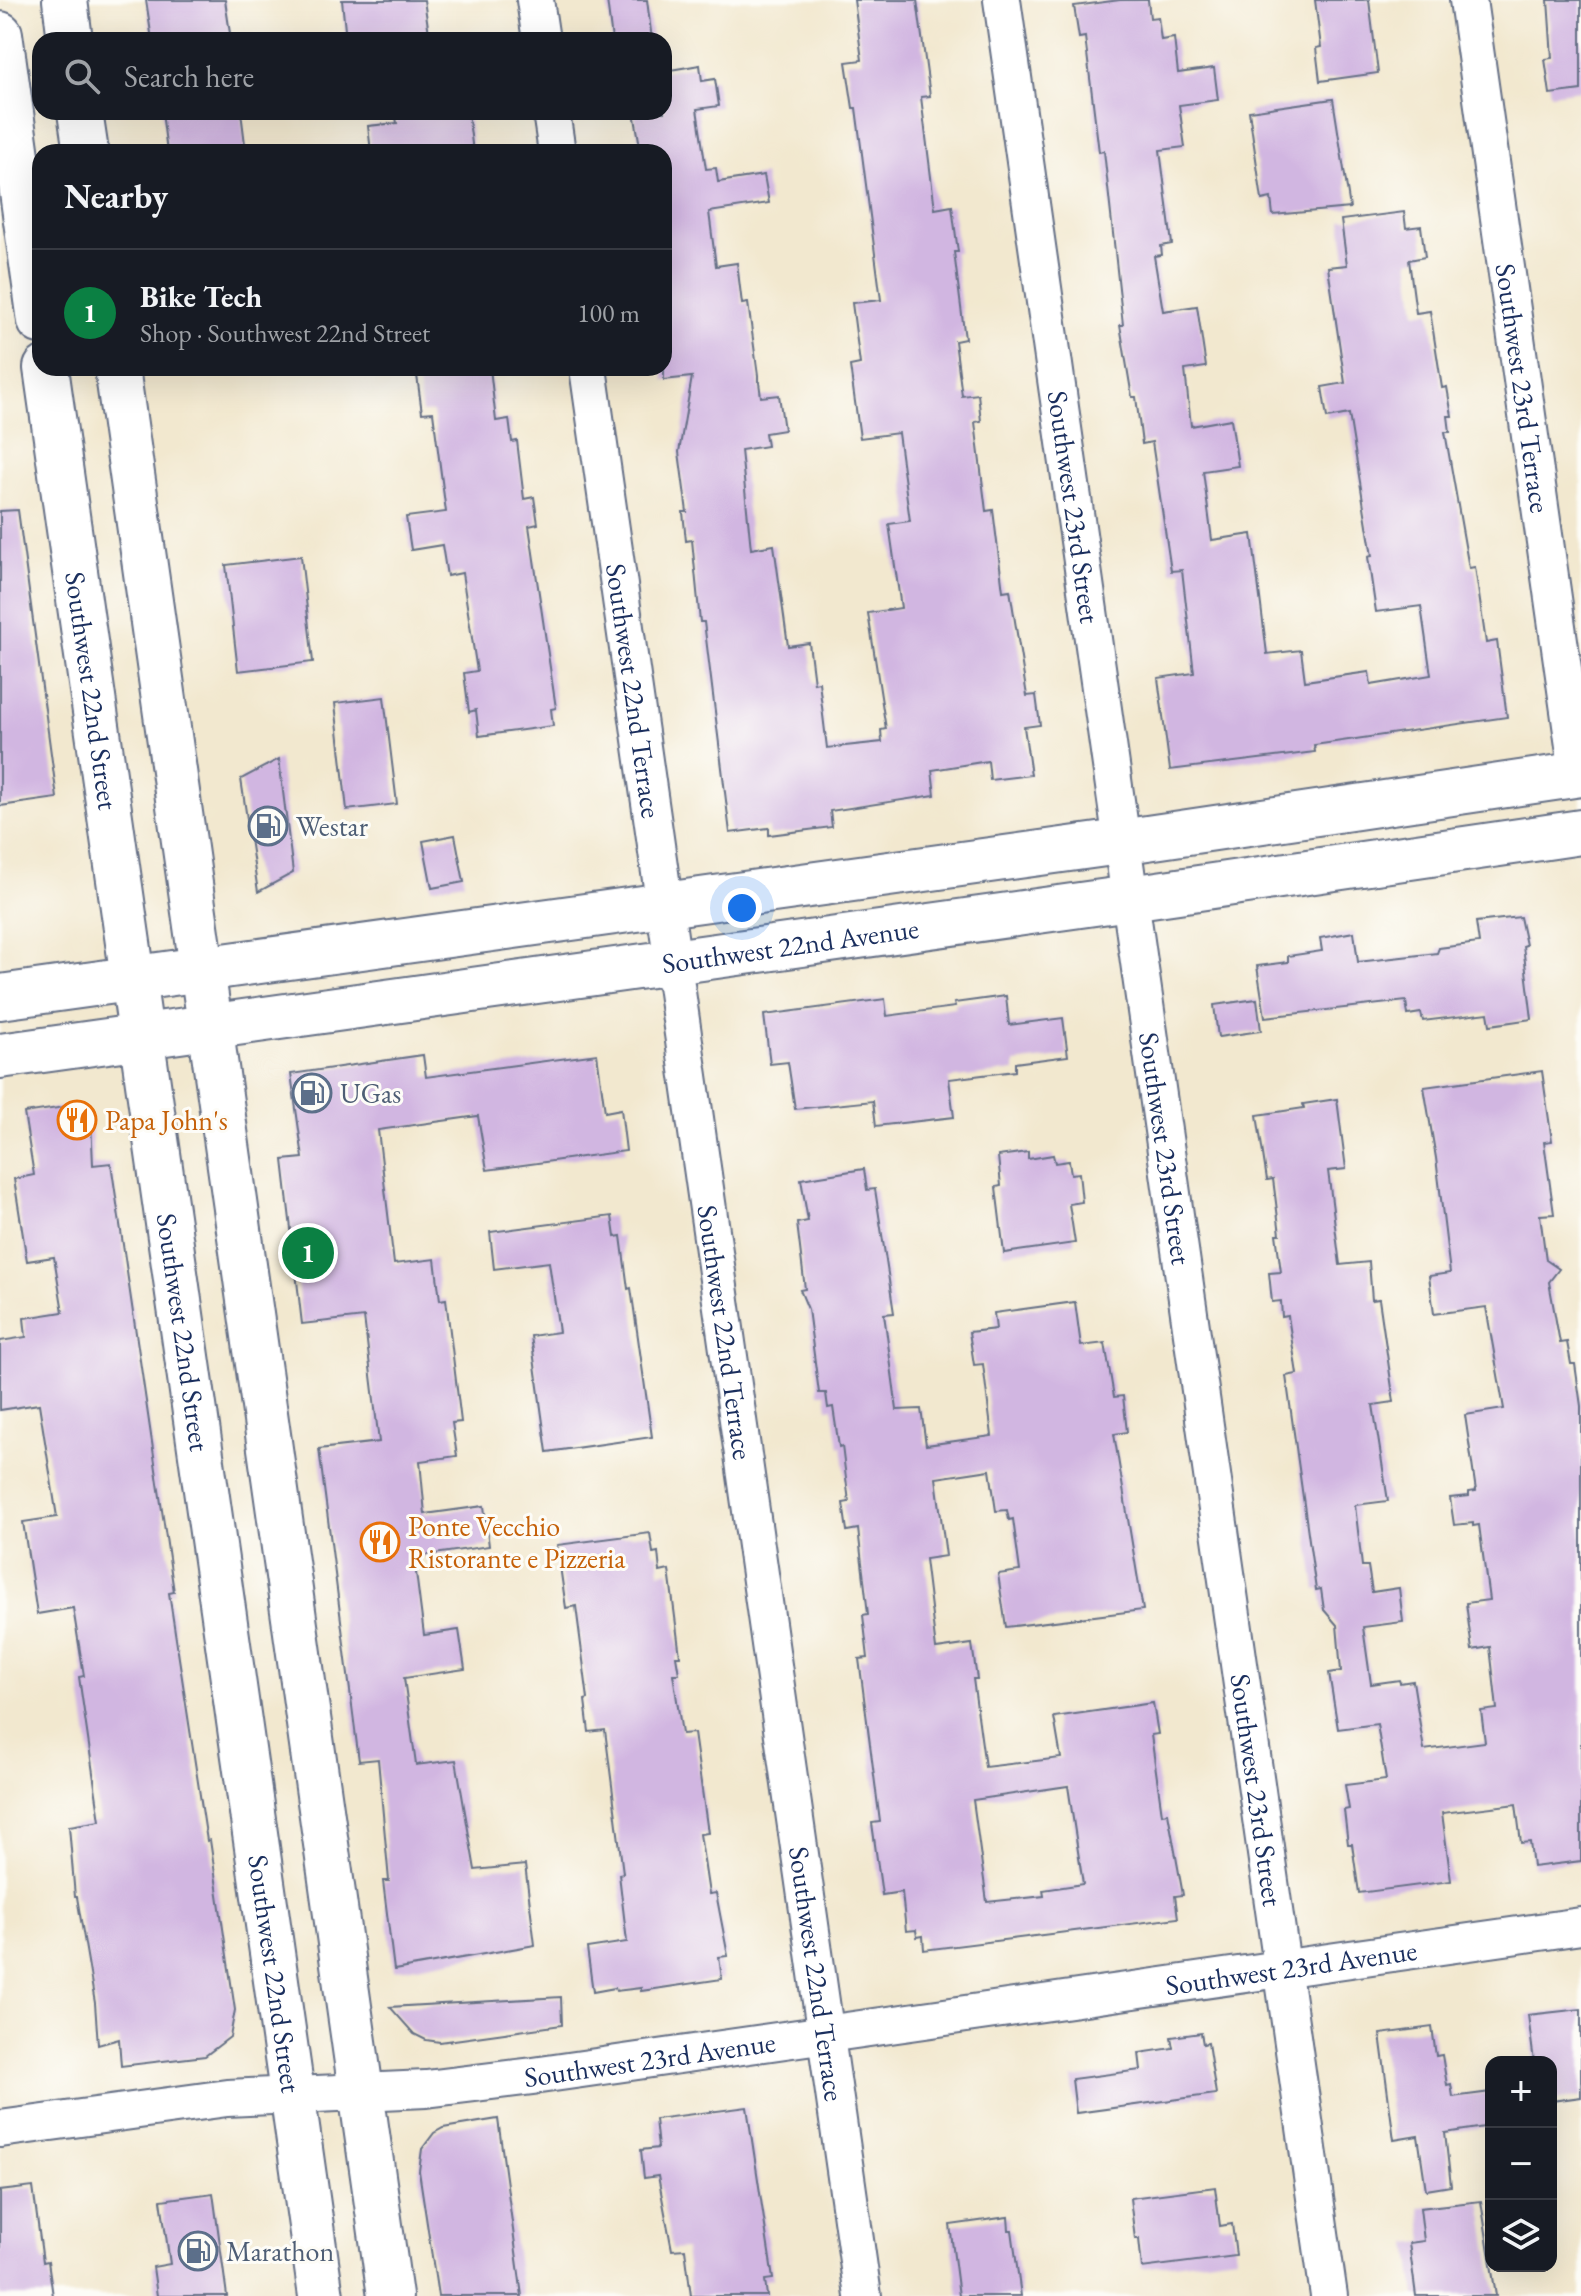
<!DOCTYPE html>
<html lang="en">
<head>
<meta charset="utf-8">
<style>
  body { margin:0; font-family:"EB Garamond",serif; background:#20242c; color:#f1f3f6 }
  .controls { position:absolute; right:24px; bottom:24px; display:grid; overflow:hidden; border-radius:16px; box-shadow:0 8px 32px #0002 }
  .controls button { width:72px; height:72px; display:grid; place-items:center; padding:0; border:0; border-bottom:2px solid #363941; background:#171b24; color:#f1f3f6; font:40px sans-serif }
  .you { position:absolute; left:742px; top:908px; width:28px; height:28px; margin:-20px; border:6px solid #fff; border-radius:50%; background:#1a73e8; box-shadow:0 0 0 12px #1a73e833 }
  .badge { display:grid; place-items:center; width:52px; height:52px; border-radius:50%; background:#0b8043; color:#fff; font-size:26px; font-weight:700 }
  .pin { position:absolute; translate:-50% -50%; border:4px solid #fff; box-shadow:0 2px 8px #0006 }
  .list { margin:0; padding:0; list-style:none }
  h2 { display:flex; justify-content:space-between; align-items:center; height:104px; margin:0; padding:0 32px; font-size:34px }
  h2 small { font-size:26px; font-weight:400; color:#9ea1a6 }
  .list li { display:grid; grid-template-columns:52px 1fr auto; gap:24px; align-items:center; box-sizing:border-box; height:128px; padding:0 32px; border-top:2px solid #363941 }
  .list b { display:block; font-size:30px; white-space:nowrap }
  .list p { margin:0; font-size:26px; white-space:nowrap; color:#9ea1a6 }
  .list em { font-size:26px; font-style:normal; color:#9ea1a6 }
  .icon { flex:none; width:44px; height:44px; fill:none; stroke:currentColor; stroke-width:2; stroke-linecap:round; stroke-linejoin:round }
  .map { position:relative; flex:none; width:1581px; height:2296px; overflow:hidden }
  .search { position:absolute; background:#171b24; box-shadow:0 8px 32px #0002; left:32px; top:32px; width:640px; height:88px; display:flex; align-items:center; gap:20px; box-sizing:border-box; padding:0 28px; border-radius:24px; color:#9ea1a6; font-size:30px }
  .panel { position:absolute; background:#171b24; box-shadow:0 8px 32px #0002; left:32px; top:144px; width:640px; height:232px; border-radius:24px }
  .map>svg:first-child { display:block }
  .building { fill:#d1b6e1; fill-rule:evenodd }
  .lines { fill:none; stroke-linecap:round; stroke-linejoin:round }
  .street-casing { stroke:#667086; stroke-width:40 }
  .secondary-casing { stroke:#667086; stroke-width:48 }
  .street { stroke:#fff; stroke-width:36 }
  .secondary { stroke:#fff; stroke-width:44 }
  .labels { text-anchor:middle; dominant-baseline:central; stroke-width:6; stroke-linejoin:round; paint-order:stroke }
  .street-label { font-size:28px; fill:#1b2f5e; stroke:#fdfcf7 }
  .service-label { font-size:28px; fill:#4e5e75; stroke:#fdfcf7; text-anchor:start }
  .food-label { font-size:28px; fill:#c56008; stroke:#fdfcf7; text-anchor:start }
</style>
</head>
<body>
<div class="map">
<svg width="1581" height="2296" viewBox="0 0 1581 2296">
  <rect width="100%" height="100%" fill="#fdfcf7"/>
  <filter id="ink" filterUnits="userSpaceOnUse"><feTurbulence type="fractalNoise" baseFrequency=".0125" numOctaves="2"/><feDisplacementMap in="SourceGraphic" scale="16" xChannelSelector="R" yChannelSelector="G"/><feConvolveMatrix kernelMatrix="1 2 1 2 8 2 1 2 1" color-interpolation-filters="sRGB"/></filter>
  <filter id="wash" filterUnits="userSpaceOnUse"><feTurbulence type="fractalNoise" baseFrequency=".006" numOctaves="4" result="noise"/><feDisplacementMap in="SourceGraphic" scale="32" xChannelSelector="R" yChannelSelector="G"/><feGaussianBlur stdDeviation="1.8" result="paint"/><feColorMatrix in="noise" values="0 0 0 0 0 0 0 0 0 0 0 0 0 0 0 0 0 1.4 0 .05"/><feComposite in="paint" operator="in"/></filter>
  <g filter="url(#wash)">
    <rect width="100%" height="100%" fill="#f2e8cf"/>
    <g id="blocks">
      <path class="building" d="M146,0H225L231,40H152Z
        M342,0H424L430,40H346Z
        M607,0H647L652,40H612Z
        M854,0H917L930,96L921,97L935,209L952,206L958,252H954L965,339L955,341L962,396L978,394L981,421L975,422L986,511L993,510L1003,591L1010,590L1027,696L1036,695L1040,725L1024,727L1031,775L990,780L988,761L932,770L935,795L830,811L832,827L769,835V828L730,833L704,622H700L692,540L686,541L683,512H687L679,452L692,377L664,380V152H641L634,112H664V71L700,65L702,81L715,79L719,106L697,109L706,169L716,168L718,182L764,175L769,203L709,212L716,266L737,263L742,304L748,303L761,397L779,395L784,430L765,433L767,446L741,450L751,549L774,545L788,646L809,643L814,683L819,682L827,748L882,742L881,730L886,729L868,613L901,608L889,524L910,521L898,433L860,438L850,366L860,364L852,303L881,300L856,108H853L846,62L862,60Z
        M1120,0H1148L1150,18L1158,17L1161,40L1174,38L1178,73L1214,68L1218,100L1179,105L1185,147L1160,150L1172,244L1161,246L1162,255L1154,256L1163,311L1197,306L1206,367L1185,370L1191,426L1231,419L1238,466L1203,471L1212,540L1252,534L1267,654L1301,650L1305,681L1369,672L1371,685L1431,675L1421,606L1376,612L1368,557L1372,556L1349,414L1327,418L1322,387L1345,383L1328,267L1347,265L1341,220L1404,212L1406,228L1421,226L1425,257L1409,260L1416,313L1430,311L1442,388L1447,387L1452,416H1448L1450,432H1445L1469,568L1475,567L1486,643L1497,641L1507,717L1314,745L1315,752L1170,770L1158,678L1194,673L1182,570L1171,571L1152,442L1142,444L1136,397H1132L1120,325H1123L1104,151L1099,152L1085,37L1079,38L1074,6Z
        M1315,0H1369L1378,73L1320,81L1316,48L1321,47Z
        M1548,0H1581V90L1550,94L1545,59L1552,58Z
        M1333,99L1350,208L1273,215L1271,198L1262,200L1249,111Z
        M162,112H241L246,152H167Z
        M395,112H468L473,152H371L368,126L397,123Z
        M416,368H490L496,421L509,419L512,442L517,441L524,499L534,497L538,524L529,526L556,708L551,709L553,726L479,736L476,710L469,712L464,673L477,671L462,573L447,576L442,545L411,550L406,517L446,512L433,412L422,413Z
        M18,510L57,798L0,806V511Z
        M301,556L313,662L238,671L226,565Z
        M384,697L397,804L347,810L335,703Z
        M279,759L293,873L258,892L241,779Z
        M455,835L464,882L432,888L423,841Z
        M1520,917L1526,945L1523,946L1532,1019L1490,1025L1488,1013L1423,1021L1421,1013L1408,1015L1406,1001L1265,1017L1257,966L1288,962V956L1322,951L1320,938L1354,932L1358,962L1437,953L1439,948L1479,943L1476,922Z
        M1006,996L1009,1025L1063,1018L1068,1056L1015,1063V1071L949,1079L954,1117L876,1126L873,1101L795,1109L788,1062L770,1064L764,1015L885,999L887,1016L955,1007L954,1003Z
        M1257,999L1261,1031L1218,1037L1214,1005Z
        M597,1054L605,1112L621,1109L626,1151L487,1170L478,1116L378,1130L394,1264L435,1259L440,1300L446,1299L461,1422L452,1423L457,1456L420,1461L425,1514L484,1506L489,1546L414,1557L424,1635L459,1630L465,1669L404,1678L416,1765L456,1760L475,1870L525,1865L535,1945L394,1970L383,1881H389L378,1759L359,1761L319,1449L379,1442L364,1317L302,1324L283,1160L303,1158L291,1074L423,1055L426,1077Z
        M1542,1071L1552,1141L1544,1142L1554,1214L1540,1215L1546,1260L1559,1269L1549,1282L1560,1343L1567,1342L1571,1364H1575L1581,1406V1861L1533,1867L1530,1842L1521,1843L1516,1804L1442,1813L1451,1881L1359,1893L1352,1844H1348L1344,1810L1349,1809L1345,1785L1386,1780L1377,1724L1338,1729L1329,1673L1341,1671L1337,1625L1324,1610L1321,1589L1316,1590L1286,1376L1297,1374L1288,1316L1282,1317L1281,1301L1272,1302L1269,1273L1281,1272L1276,1234H1280L1273,1179L1267,1180L1257,1115L1304,1108L1303,1104L1337,1099L1346,1169L1328,1171L1340,1265L1369,1262L1372,1300L1379,1299L1394,1402L1373,1405L1388,1501L1355,1505L1362,1566H1368L1372,1592L1399,1588L1403,1622L1363,1627L1371,1684L1399,1680L1400,1683L1413,1681L1424,1750L1485,1742L1481,1711L1497,1709L1490,1647L1472,1650L1466,1603L1489,1600L1479,1525L1473,1526V1523L1454,1525L1450,1498L1469,1496V1492L1476,1491L1465,1415L1504,1409L1486,1307L1434,1314L1429,1276L1450,1273L1436,1158L1424,1087Z
        M71,1106L91,1119L93,1165L111,1163L174,1592L169,1593L207,1841L210,1840L235,2010L230,2037L205,2056L121,2066L119,2039L98,2045L95,2003L77,1897H75L69,1826L100,1821L79,1677L84,1676L73,1608L37,1614L23,1522L57,1517L39,1404L0,1410V1341L26,1337L24,1318L63,1312L54,1257L27,1261L14,1179L34,1175L24,1113Z
        M1028,1152V1159L1053,1155L1055,1163L1069,1161L1071,1174L1079,1173L1082,1202L1069,1204L1075,1243L1004,1253L996,1187L1001,1186L998,1156Z
        M864,1169L867,1190L875,1189L894,1313L884,1314L897,1410L921,1409L926,1445L992,1436L983,1364L974,1365L969,1332L996,1329L994,1313L1075,1302L1081,1346L1105,1343L1114,1397L1123,1396L1127,1432L1114,1434L1143,1610L1006,1627L998,1574L1020,1571L1013,1519L1009,1520L1007,1510L996,1511L990,1470L936,1478L946,1556L925,1559L936,1649L972,1644L977,1679H973L985,1767L1061,1758L1054,1717L1153,1703L1158,1734L1151,1735L1162,1814L1168,1813L1183,1895L1175,1896L1178,1918L924,1950L923,1936L917,1937L916,1930L906,1931L902,1892L882,1895L872,1823L880,1822L859,1659L868,1658L863,1615L868,1614L858,1529L847,1531L843,1503L849,1502L842,1446L839,1447L833,1407L828,1408L826,1393H819L808,1309L800,1290L805,1289L797,1223L808,1221L801,1179ZM1068,1786L1083,1884L1043,1890L1044,1896L987,1902L973,1800Z
        M612,1216L615,1237L621,1236L628,1289L631,1288L652,1437L547,1452L531,1336L559,1332L549,1262L494,1269L490,1232Z
        M650,1533L653,1553L658,1552L660,1572L669,1570L680,1656H676L679,1674H673L682,1734L694,1733L708,1833L700,1834L709,1894L716,1893L728,1956L719,1957L722,1979L641,1991V1988L616,1991L615,1988L593,1992L587,1948L627,1942L619,1874L623,1873L605,1730L589,1732L585,1700L588,1699L576,1606L566,1608L557,1545Z
        M561,1997L562,2025L440,2042L426,2040L414,2034L390,2007Z
        M1581,2009V2097L1551,2101V2062H1534L1528,2015Z
        M1432,2027L1436,2056L1442,2055L1447,2085L1451,2084L1453,2097L1491,2092V2126L1445,2133L1451,2186L1426,2190L1418,2136L1394,2140L1380,2034Z
        M1201,2033L1203,2044L1208,2043L1216,2094L1076,2113L1072,2079L1141,2070L1139,2053L1173,2048L1171,2037Z
        M747,2107L773,2279L765,2280L767,2296H691L685,2249L672,2250L658,2176L644,2178L641,2150L658,2148L655,2119Z
        M498,2119L522,2296H438L419,2171L422,2149L434,2133L443,2128Z
        M33,2187L43,2262L48,2261L53,2296H0V2191Z
        M1215,2187L1220,2226L1232,2224L1236,2256L1142,2268L1139,2239H1135L1130,2198Z
        M213,2193L227,2296H157L153,2267L170,2264L161,2200Z
        M1481,2201L1496,2296H1416L1409,2243L1424,2241L1420,2208Z
        M1008,2217L1009,2230H1012L1021,2296H959L950,2225Z"/>
    </g>
  </g>
  <g filter="url(#ink)">
    <use href="#blocks" fill-opacity="0" stroke="#667086" stroke-width="2"/>
    <g class="lines">
      <defs>
        <g id="street">
          <path d="M535,0L541,40"/>
          <path id="s1" d="M1002,0L1329,2296"/>
          <path id="s2" d="M1468,0L1578,774"/>
          <path d="M551,112L557,152"/>
          <path id="s3" d="M588,368L863,2296"/>
          <path id="s4" d="M0,2129L227,2098L426,2089L533,2076L1581,1926"/>
        </g>
        <g id="secondary">
          <path d="M65,0L70,40"/>
          <path d="M0,34L40,321"/>
          <path d="M80,112L86,152"/>
          <path id="s5" d="M46,368L321,2296"/>
          <path d="M117,368L390,2296"/>
          <path d="M0,997L1120,842L1581,774"/>
          <path id="s6" d="M0,1056L1130,898L1581,832"/>
        </g>
      </defs>
      <use href="#street" class="street-casing"/>
      <use href="#secondary" class="secondary-casing"/>
      <use href="#street" class="street"/>
      <use href="#secondary" class="secondary"/>
    </g>
  </g>
  <defs>
    <symbol id="fuel-ring" viewBox="-11 -11 22 22"><circle r="9.5" fill="#fdfcf7" stroke="#5c6f8a" stroke-width="1.5"/><path d="M-5.5-6h7V0h2V4h1.3V-2.5L3-4.5l.8-.8L6-3V5H2.5V1h-1V6h-7ZM-4.2-4.7v3.2H.2V-4.7Z" fill="#5c6f8a"/></symbol>
    <symbol id="restaurant-ring" viewBox="-11 -11 22 22"><circle r="9.5" fill="#fdfcf7" stroke="#e8710a" stroke-width="1.5"/><path d="M-5-6h1v4h1v-4h1v4h1v-4h1v5L-1.5 .5V6h-2V.5L-5-1ZM5-6V6H3V1.5H1.5Q1.5-4 5-6Z" fill="#e8710a"/></symbol>
  </defs>
  <g fill-rule="evenodd">
    <use href="#fuel-ring" x="246" y="804" width="44" height="44"/>
    <use href="#fuel-ring" x="290" y="1071" width="44" height="44"/>
    <use href="#restaurant-ring" x="55" y="1098" width="44" height="44"/>
    <use href="#restaurant-ring" x="358" y="1520" width="44" height="44"/>
    <use href="#fuel-ring" x="176" y="2229" width="44" height="44"/>
  </g>
  <g class="labels">
    <g class="street-label">
      <text stroke="none"><textPath href="#s2" startOffset="392">Southwest 23rd Terrace</textPath></text>
      <text stroke="none"><textPath href="#s1" startOffset="512">Southwest 23rd Street</textPath></text>
      <text stroke="none"><textPath href="#s5" startOffset="326">Southwest 22nd Street</textPath></text>
      <text stroke="none"><textPath href="#s3" startOffset="326">Southwest 22nd Terrace</textPath></text>
      <text stroke="none"><textPath href="#s6" startOffset="798">Southwest 22nd Avenue</textPath></text>
      <text stroke="none"><textPath href="#s1" startOffset="1160">Southwest 23rd Street</textPath></text>
      <text stroke="none"><textPath href="#s5" startOffset="974">Southwest 22nd Street</textPath></text>
      <text stroke="none"><textPath href="#s3" startOffset="974">Southwest 22nd Terrace</textPath></text>
      <text stroke="none"><textPath href="#s1" startOffset="1808">Southwest 23rd Street</textPath></text>
      <text stroke="none"><textPath href="#s4" startOffset="1302">Southwest 23rd Avenue</textPath></text>
      <text stroke="none"><textPath href="#s3" startOffset="1622">Southwest 22nd Terrace</textPath></text>
      <text stroke="none"><textPath href="#s5" startOffset="1622">Southwest 22nd Street</textPath></text>
      <text stroke="none"><textPath href="#s4" startOffset="654">Southwest 23rd Avenue</textPath></text>
    </g>
    <g class="service-label">
      <text x="296" y="826">Westar</text>
      <text x="340" y="1093">UGas</text>
      <text x="226" y="2251">Marathon</text>
    </g>
    <g class="food-label">
      <text x="105" y="1120">Papa John's</text>
      <text x="408" y="1526">Ponte Vecchio<tspan x="408" dy="32">Ristorante e Pizzeria</tspan></text>
    </g>
  </g>
</svg>
<div class="controls">
<button>+</button>
<button>−</button>
<button><svg class="icon" aria-label="layers" viewBox="0 0 24 24"><path d="M12 4l9 5-9 5-9-5zM3 14l9 5 9-5"/></svg></button>
</div>
<div class="you"></div>
<div class="pin badge" style="left:308px;top:1253px">1</div>
<div class="search"><svg class="icon" aria-label="search" viewBox="0 0 24 24"><circle cx="10" cy="10" r="6"/><path d="M15 15l6 6"/></svg>Search here</div>
<section class="panel">
<h2>Nearby<small></small></h2>
<ul class="list">
<li><span class="badge">1</span><div><b>Bike Tech</b><p>Shop · Southwest 22nd Street</p></div><em>100 m</em></li>
</ul>
</section>
</div>
</body>
</html>
